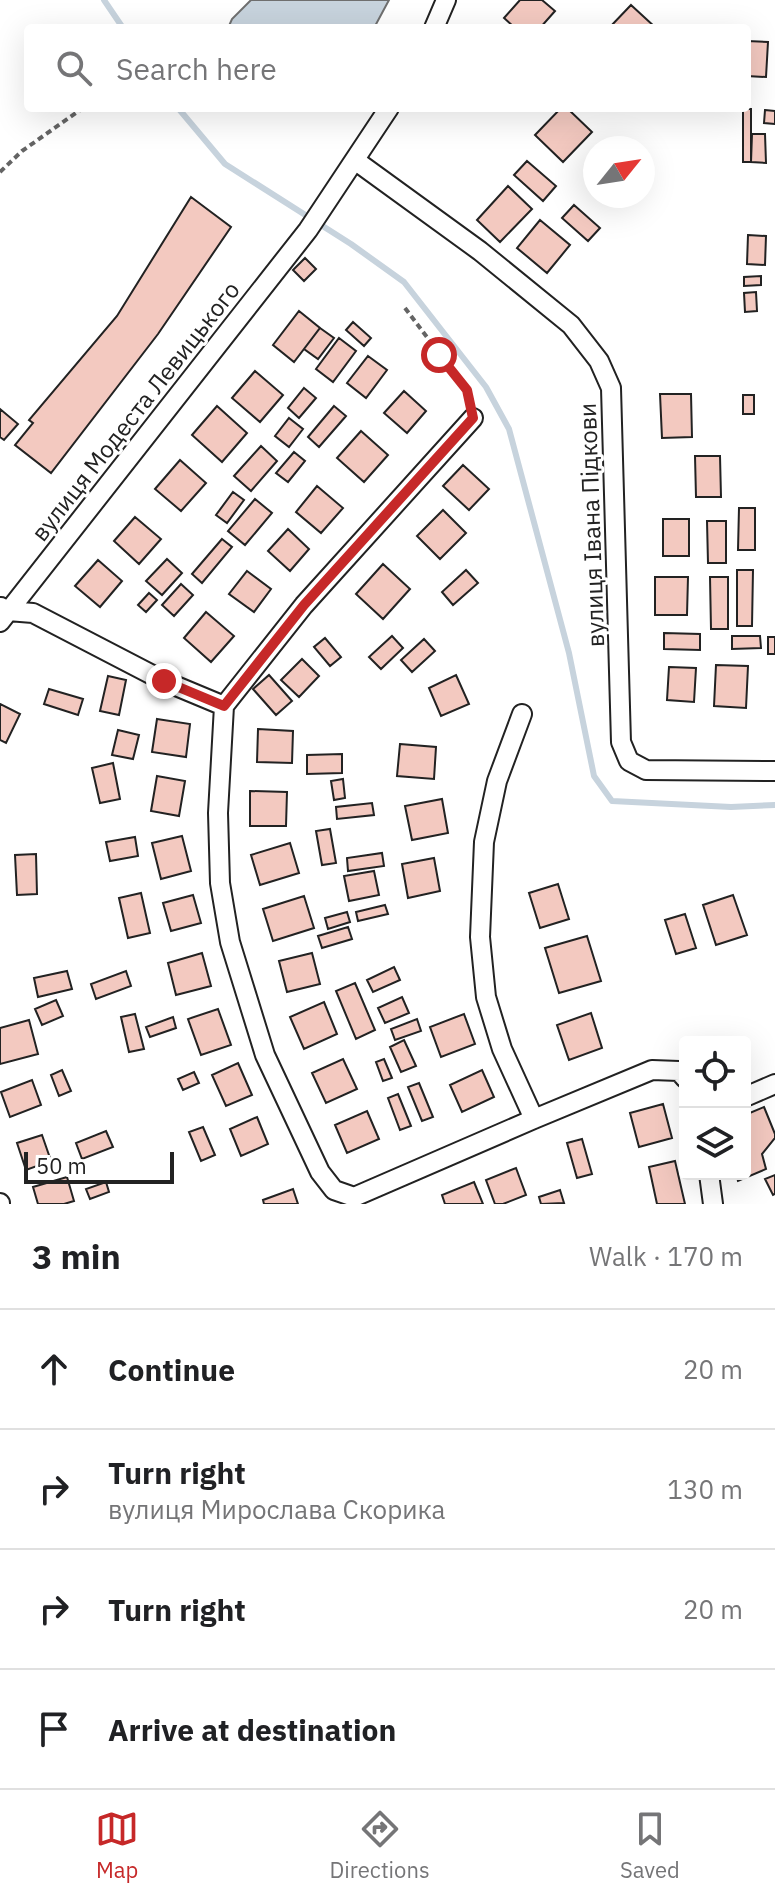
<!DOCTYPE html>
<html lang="en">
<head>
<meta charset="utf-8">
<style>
  body { margin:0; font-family:"IBM Plex Sans",sans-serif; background:#f6f6f6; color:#202124 }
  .controls { position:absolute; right:24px; bottom:24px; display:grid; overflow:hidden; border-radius:8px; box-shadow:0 8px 32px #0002 }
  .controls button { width:72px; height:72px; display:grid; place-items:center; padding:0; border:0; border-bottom:2px solid #e0e0e0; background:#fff; color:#202124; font:40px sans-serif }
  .compass { position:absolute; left:583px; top:136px; width:72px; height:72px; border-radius:50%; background:#fff; box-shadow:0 8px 32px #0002; rotate:60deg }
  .scale { position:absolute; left:24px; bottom:20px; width:150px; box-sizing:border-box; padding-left:8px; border:4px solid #222; border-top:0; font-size:22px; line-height:28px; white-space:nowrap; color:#222; -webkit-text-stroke:6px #fff; paint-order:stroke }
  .stop { position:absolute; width:24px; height:24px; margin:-18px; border:6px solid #c62828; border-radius:50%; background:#fff }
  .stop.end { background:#c62828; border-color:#fff; box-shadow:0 2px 8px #0008 }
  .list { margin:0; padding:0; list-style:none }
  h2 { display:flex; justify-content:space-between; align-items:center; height:104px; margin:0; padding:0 32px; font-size:34px }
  h2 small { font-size:26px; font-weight:400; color:#757577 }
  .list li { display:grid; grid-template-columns:52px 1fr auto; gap:24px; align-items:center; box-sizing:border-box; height:120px; padding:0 32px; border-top:2px solid #e0e0e0 }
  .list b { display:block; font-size:30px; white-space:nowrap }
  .list p { margin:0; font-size:26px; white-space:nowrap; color:#757577 }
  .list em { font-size:26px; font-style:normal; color:#757577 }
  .icon { flex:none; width:44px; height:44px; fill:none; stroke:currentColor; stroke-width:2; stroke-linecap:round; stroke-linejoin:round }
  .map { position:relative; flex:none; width:775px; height:1204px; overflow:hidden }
  .search { position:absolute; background:#fff; box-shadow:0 8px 32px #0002; left:24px; right:24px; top:24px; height:88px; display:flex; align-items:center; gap:20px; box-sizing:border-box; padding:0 28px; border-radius:8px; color:#757577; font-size:30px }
  .sheet { height:584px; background:#fff }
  nav { display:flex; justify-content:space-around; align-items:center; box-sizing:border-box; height:112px; border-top:2px solid #e0e0e0; background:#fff; font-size:22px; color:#757577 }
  nav a { display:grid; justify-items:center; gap:4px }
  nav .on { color:#c62828 }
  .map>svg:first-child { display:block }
  .water { fill:#c7d3dd; stroke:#6f6f6f; stroke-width:2 }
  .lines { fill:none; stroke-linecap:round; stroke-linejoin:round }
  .stream { stroke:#c7d3dd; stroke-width:6 }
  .building { fill:#f3c9c0; stroke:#222; stroke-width:2 }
  .minor-casing { stroke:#222; stroke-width:22 }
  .path { stroke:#646464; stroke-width:4; stroke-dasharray:6 4; stroke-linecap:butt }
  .minor { stroke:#fff; stroke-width:18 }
  .route { stroke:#c62828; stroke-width:10 }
  .labels { text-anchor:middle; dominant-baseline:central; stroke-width:6; stroke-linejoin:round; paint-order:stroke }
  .street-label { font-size:24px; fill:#222; stroke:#fff }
</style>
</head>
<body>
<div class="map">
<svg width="775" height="1204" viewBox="0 0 775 1204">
  <rect width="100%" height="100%" fill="#fff"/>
  <path class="water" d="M251,0H389L374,28H228L232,19Z"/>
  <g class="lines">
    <path class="stream" d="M104,0L123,28
      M178,108L225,164L351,244L404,282L486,387L509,429L569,653L594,776L612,801L731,807L775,805"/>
  </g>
  <path class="building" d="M520,0H542L555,11L540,28H515L504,18Z
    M631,5L656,28H609Z
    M747,41L768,42L766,77L747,76Z
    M561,108H567L592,132L563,162L535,135Z
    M743,109H751V162H743Z
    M765,110L775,111V124L764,123Z
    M752,134H765L766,163L751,162Z
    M527,161L556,186L543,201L514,175Z
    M508,186L532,209L500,242L477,220Z
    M191,197L231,227L158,334L51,473L15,445L33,423L29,420L117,316Z
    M574,205L600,228L588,241L562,218Z
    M540,220L570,245L547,273L517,248Z
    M748,235L766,236L765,265L747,264Z
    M305,258L316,269L304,281L293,270Z
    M761,276V285L744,286V277Z
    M756,292L757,311L745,312L744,293Z
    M299,311L320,328L294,362L273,345Z
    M353,322L371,338L364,346L346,330Z
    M320,328L334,338L318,359L304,349Z
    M339,338L356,351L333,382L316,369Z
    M368,356L387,370L366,398L347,383Z
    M255,371L283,395L260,422L232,398Z
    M304,388L316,398L299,418L288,408Z
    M404,391L426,411L407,433L384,413Z
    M660,394H691L692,437L662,438Z
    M743,395H754V414H743Z
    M217,406L247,433L222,462L192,435Z
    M334,406L346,416L319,447L308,437Z
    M0,409L18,424L4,440L0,437Z
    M289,418L303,429L289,447L275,436Z
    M361,431L388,455L364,482L337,458Z
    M261,446L277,461L251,491L234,476Z
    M294,452L305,461L288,482L276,473Z
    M695,456H720L721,497H696Z
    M180,460L206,483L181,511L155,489Z
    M463,465L489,489L469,510L443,486Z
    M317,486L343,508L321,533L296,512Z
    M233,492L244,500L227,523L216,515Z
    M255,499L272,513L245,545L228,531Z
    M739,508H755V550H738Z
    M443,510L466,533L440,559L417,536Z
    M135,517L161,539L139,564L114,541Z
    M663,519H689V556H663Z
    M707,521H726V563H708Z
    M288,529L309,549L290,571L268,551Z
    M222,539L232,547L202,583L192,574Z
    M167,559L182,573L162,595L146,581Z
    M98,560L122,581L100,607L75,586Z
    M383,564L410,589L383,619L356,594Z
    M466,570L478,583L453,605L442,592Z
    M737,570H753L752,626H737Z
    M247,571L271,589L254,612L229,594Z
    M655,577H688L687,615H655Z
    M710,577H728V629H711Z
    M181,584L193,595L174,616L162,605Z
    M149,593L157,600L146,612L138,605Z
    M206,612L234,636L211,662L184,638Z
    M664,633L700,634V650L664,649Z
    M392,636L403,648L381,669L369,657Z
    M732,636H760L761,648L732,649Z
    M768,637H775V654H768Z
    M325,638L341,657L330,666L314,647Z
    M424,639L435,651L412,672L401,660Z
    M302,659L319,676L299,697L281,680Z
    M716,665L748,666L746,708L714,706Z
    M669,667L696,668L694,702L667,700Z
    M269,675L292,701L276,715L253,689Z
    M456,675L469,704L441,716L429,688Z
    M108,676L126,680L119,715L100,711Z
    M49,689L83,699L78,715L44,704Z
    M0,704L20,714L6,743L0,740Z
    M157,719L190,724L186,757L152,752Z
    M258,729L293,731L292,763L257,762Z
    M118,730L139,735L133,759L112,755Z
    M400,744L436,747L434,779L397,776Z
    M342,754V773L307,774V755Z
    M113,763L120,799L100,803L92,768Z
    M157,776L185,781L179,816L151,811Z
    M343,779L345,798L334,800L331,781Z
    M250,791L287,792L286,826H250Z
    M442,799L448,833L412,840L405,806Z
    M372,803L374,815L337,819L336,807Z
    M330,829L336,863L322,865L316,831Z
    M182,836L191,871L161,879L152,843Z
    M135,837L138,856L110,861L106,842Z
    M290,843L299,873L260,885L251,855Z
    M382,853L384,866L348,871L347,858Z
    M36,854L37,894L17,895L15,855Z
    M434,858L440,891L408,898L402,864Z
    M374,871L379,895L349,901L344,876Z
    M558,884L569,919L540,928L529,893Z
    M141,893L150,933L128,938L119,898Z
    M193,895L201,923L171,931L163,903Z
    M733,895L747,935L716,945L703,905Z
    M304,896L314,928L273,941L263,909Z
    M385,905L388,914L358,921L356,912Z
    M347,912L350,922L328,929L325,918Z
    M685,914L696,948L676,954L665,920Z
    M348,927L352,939L322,948L318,936Z
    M587,936L601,981L559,993L545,948Z
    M202,953L211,986L176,995L168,963Z
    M312,953L320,984L287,992L279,961Z
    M394,967L400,980L373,992L367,980Z
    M67,971L72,989L38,997L34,978Z
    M126,971L131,986L96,999L91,984Z
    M355,983L375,1030L356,1039L336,991Z
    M402,997L409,1013L385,1023L378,1008Z
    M56,1000L63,1016L42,1025L35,1009Z
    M324,1002L337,1034L304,1049L290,1017Z
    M218,1009L231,1045L201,1055L188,1019Z
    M591,1013L602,1048L569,1060L557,1025Z
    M135,1014L144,1049L129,1052L121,1017Z
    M464,1014L475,1044L441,1057L430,1027Z
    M173,1017L176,1028L150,1037L146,1027Z
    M417,1019L421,1031L395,1040L391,1029Z
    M29,1020L38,1054L0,1064V1028Z
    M404,1040L416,1066L401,1072L390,1047Z
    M343,1059L357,1089L326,1103L312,1073Z
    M384,1059L392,1078L383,1081L376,1062Z
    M238,1063L252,1095L226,1106L212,1075Z
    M62,1070L71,1091L59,1096L51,1075Z
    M482,1070L494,1097L462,1112L450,1085Z
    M194,1072L199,1083L183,1090L178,1079Z
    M32,1080L41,1105L10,1117L1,1092Z
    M419,1083L433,1117L422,1121L408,1087Z
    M398,1094L411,1126L400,1130L388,1098Z
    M663,1104L672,1138L639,1147L630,1113Z
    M764,1107L775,1134V1138L762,1154L766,1169L738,1181L736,1174H745V1115Z
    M367,1111L379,1139L347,1153L335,1125Z
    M257,1117L268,1144L241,1156L230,1129Z
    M203,1127L215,1155L201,1161L189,1132Z
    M106,1131L113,1147L82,1159L76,1143Z
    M42,1135L51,1161L26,1170L17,1143Z
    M582,1139L592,1174L577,1178L567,1143Z
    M675,1161L685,1204H657L649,1167Z
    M516,1168L526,1195L503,1204H495L486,1180Z
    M775,1175V1194L773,1195L765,1179Z
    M67,1177L74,1201L64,1204H38L33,1187Z
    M106,1182L109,1192L90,1199L86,1189Z
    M474,1182L483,1204H445L442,1195Z
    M293,1189L298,1204H264L263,1200Z
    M560,1190L564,1203L541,1204L539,1197Z"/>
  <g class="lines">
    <defs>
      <path id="minor" d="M434,28L446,0
        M356,161L480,251L571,325L599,361L611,388L621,742L629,761L646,770L775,771
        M1,607L8,611L33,613L164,681L224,706
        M0,622L308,230L389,108
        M522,714L497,781L484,842L480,937L486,997L502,1049L534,1119
        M745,1097L775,1084
        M709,1174L713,1204
        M354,1197L334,1190L320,1172L265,1055L230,942L220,883L218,813L224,706L304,605L473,418
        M354,1197L534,1119L652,1070L679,1071L685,1078
        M0,1203V1204"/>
    </defs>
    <use href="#minor" class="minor-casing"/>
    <path class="path" d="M0,172L22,151L83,108
      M405,308L467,390L469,401"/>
    <use href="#minor" class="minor"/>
  </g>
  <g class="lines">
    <path class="route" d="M164,681L224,706L304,605L473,418L467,390L439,355"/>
  </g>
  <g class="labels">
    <g class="street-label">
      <text transform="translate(135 411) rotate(-52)">вулиця Модеста Левицького</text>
      <text transform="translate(591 525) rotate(-92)">вулиця Івана Підкови</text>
    </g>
  </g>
</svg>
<div class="controls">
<button><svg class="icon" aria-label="locate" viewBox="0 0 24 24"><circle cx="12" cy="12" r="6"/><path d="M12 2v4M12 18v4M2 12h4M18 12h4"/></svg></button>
<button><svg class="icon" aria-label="layers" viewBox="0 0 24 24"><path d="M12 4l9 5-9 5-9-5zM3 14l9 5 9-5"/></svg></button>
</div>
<svg class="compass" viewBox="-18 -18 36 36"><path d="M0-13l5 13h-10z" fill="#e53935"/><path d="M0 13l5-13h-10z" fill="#757577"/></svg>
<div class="scale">50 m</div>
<div class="stop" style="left:439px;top:355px"></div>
<div class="stop end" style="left:164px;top:681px"></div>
<div class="search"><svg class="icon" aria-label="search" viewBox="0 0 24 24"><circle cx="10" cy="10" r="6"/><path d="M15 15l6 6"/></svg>Search here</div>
</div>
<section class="sheet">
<h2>3 min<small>Walk · 170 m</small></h2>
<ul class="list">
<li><svg class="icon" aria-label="ahead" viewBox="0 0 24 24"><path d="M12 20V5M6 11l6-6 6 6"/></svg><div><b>Continue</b></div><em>20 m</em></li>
<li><svg class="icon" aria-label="right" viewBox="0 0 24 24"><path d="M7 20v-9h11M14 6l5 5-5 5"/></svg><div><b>Turn right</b><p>вулиця Мирослава Скорика</p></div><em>130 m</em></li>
<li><svg class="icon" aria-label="right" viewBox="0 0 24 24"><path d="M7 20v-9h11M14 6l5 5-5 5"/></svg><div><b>Turn right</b></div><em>20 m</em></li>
<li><svg class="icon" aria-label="arrive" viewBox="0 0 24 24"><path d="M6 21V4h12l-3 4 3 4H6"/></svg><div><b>Arrive at destination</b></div></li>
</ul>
</section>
<nav>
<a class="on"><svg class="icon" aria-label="map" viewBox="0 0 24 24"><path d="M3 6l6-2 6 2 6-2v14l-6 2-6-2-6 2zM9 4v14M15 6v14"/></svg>Map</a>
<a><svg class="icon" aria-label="directions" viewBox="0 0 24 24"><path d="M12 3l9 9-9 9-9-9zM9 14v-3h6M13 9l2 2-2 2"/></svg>Directions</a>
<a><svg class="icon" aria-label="saved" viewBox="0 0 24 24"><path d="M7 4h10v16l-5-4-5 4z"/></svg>Saved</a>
</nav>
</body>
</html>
